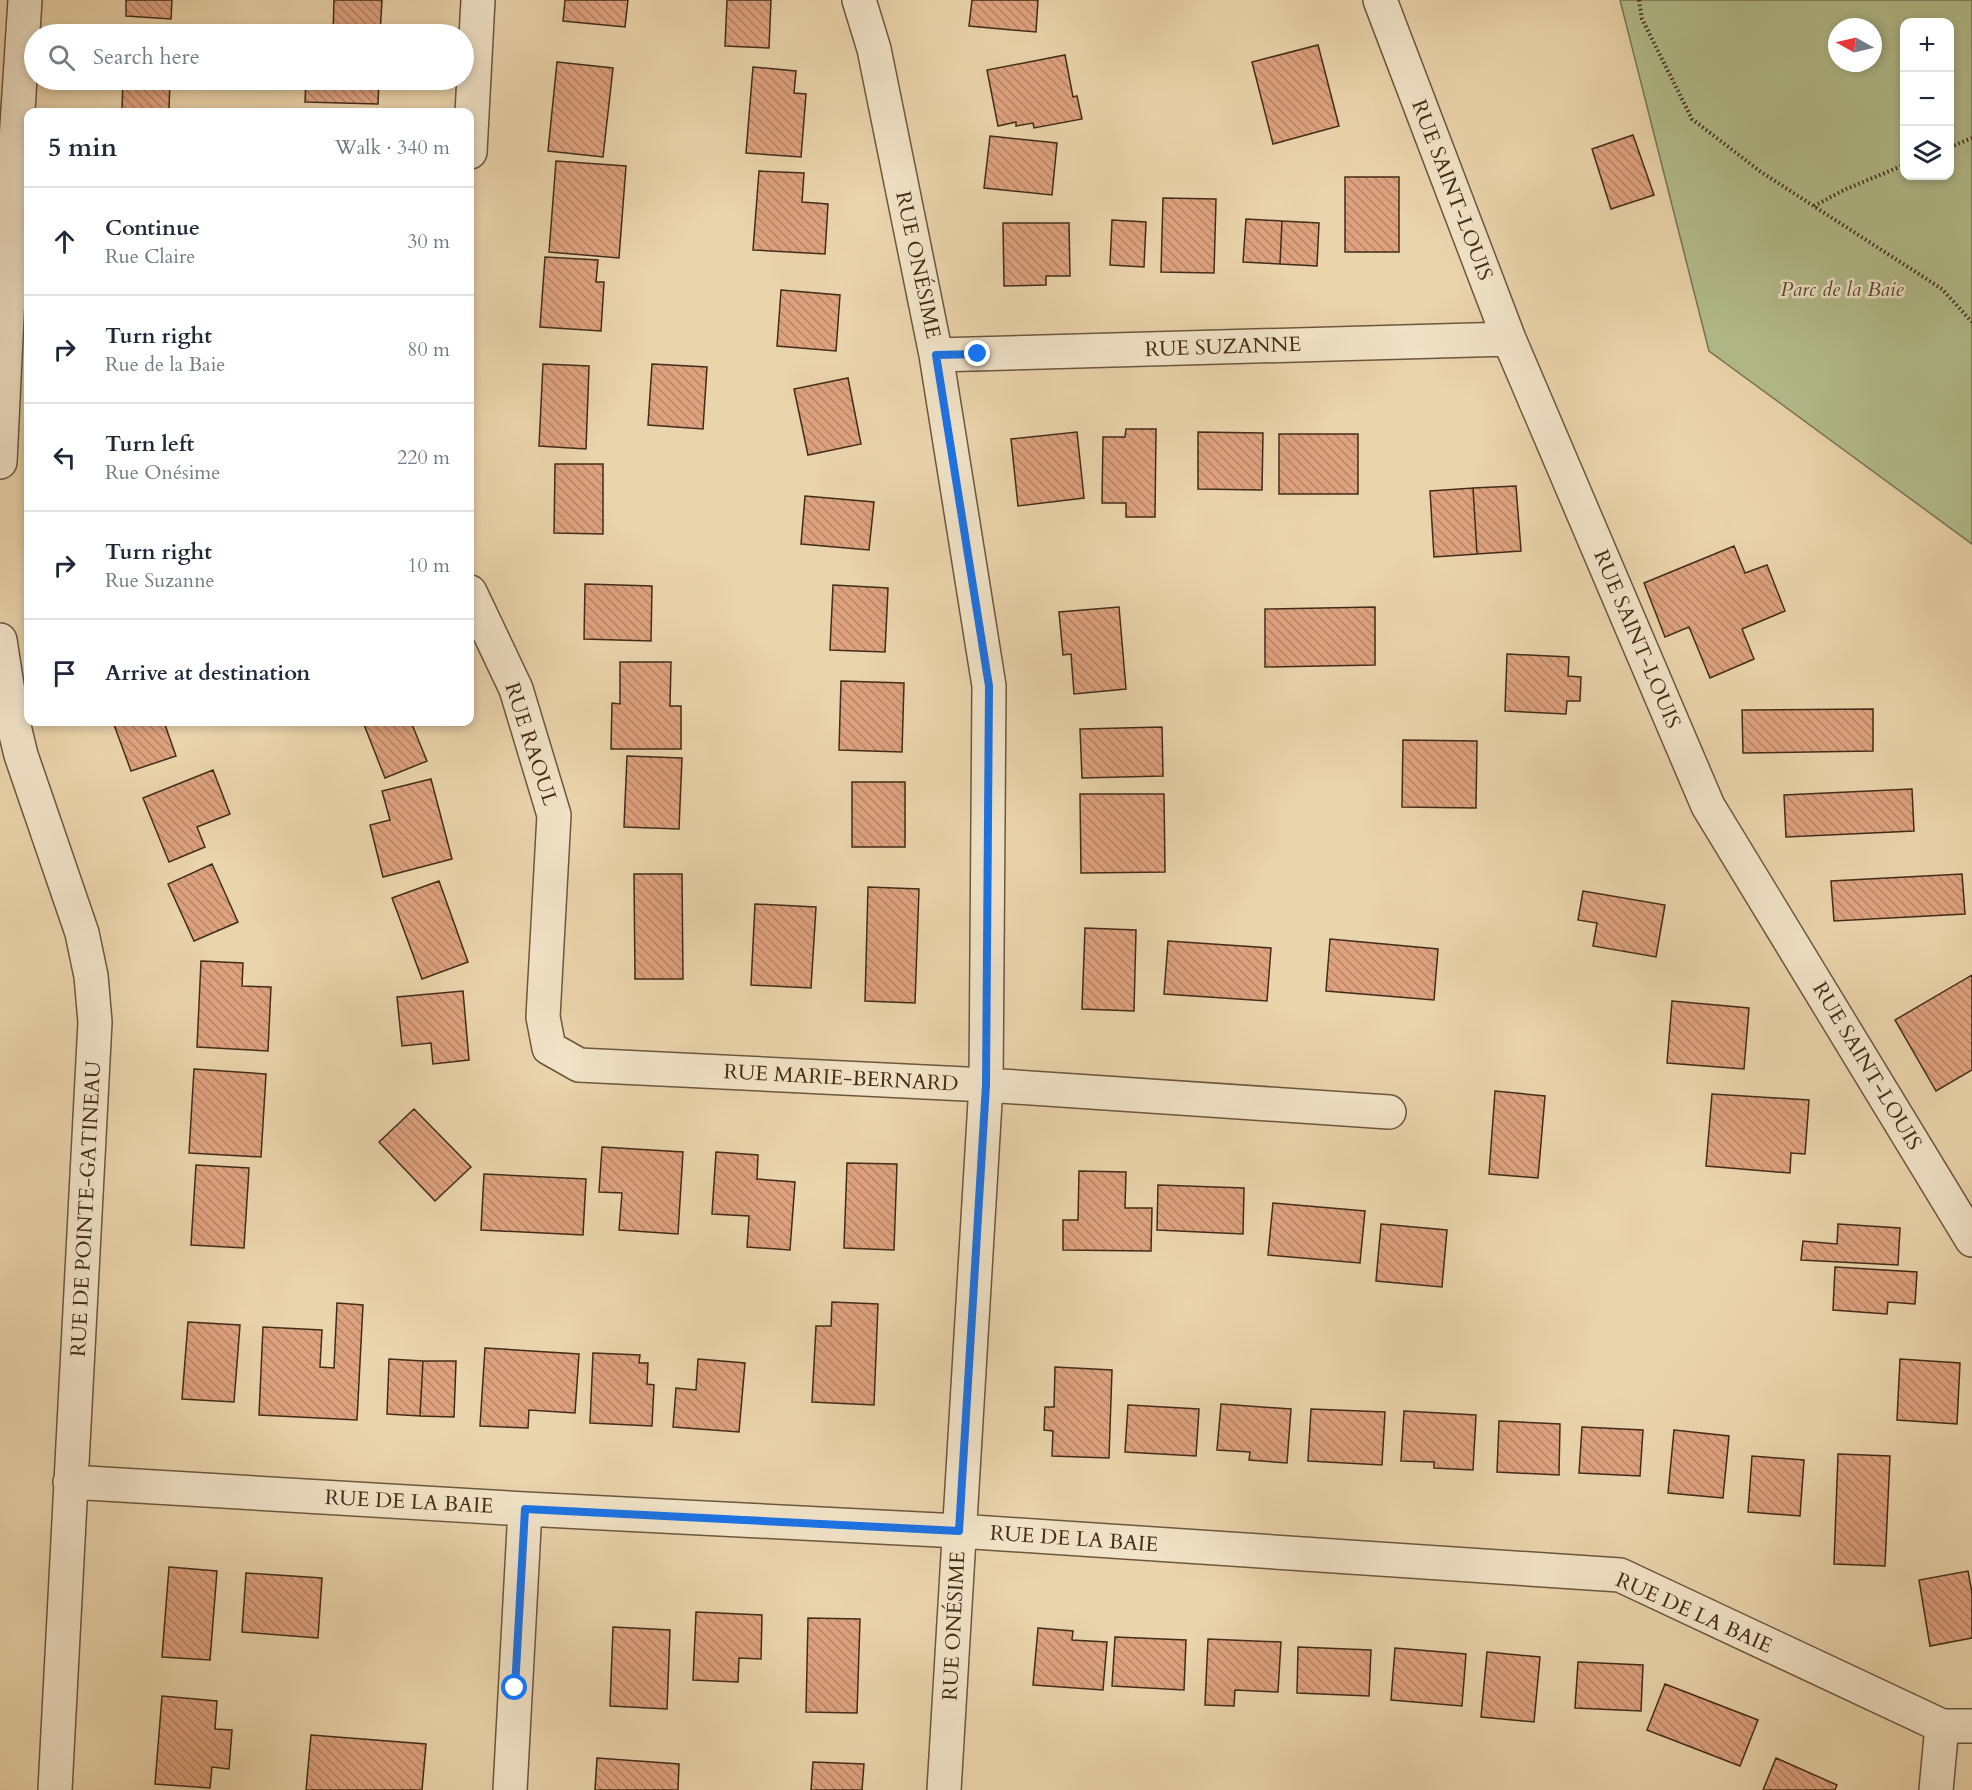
<!DOCTYPE html>
<html lang="en">
<head>
<meta charset="utf-8">
<style>
  body { margin:0; font-family:Cardo,serif; background:#f2f2f3; color:#1f2937 }
  .controls { position:absolute; right:18px; top:18px; display:grid; overflow:hidden; border-radius:12px; box-shadow:0 3px 9px #0003 }
  .controls button { width:54px; height:54px; display:grid; place-items:center; padding:0; border:0; border-bottom:2px solid #e0e1e3; background:#fff; color:#1f2937; font:30px sans-serif }
  .compass { position:absolute; left:1828px; top:18px; width:54px; height:54px; border-radius:50%; background:#fff; box-shadow:0 3px 9px #0003; rotate:278deg }
  .stop { position:absolute; width:18px; height:18px; margin:-14px; border:4px solid #1a73e8; border-radius:50%; background:#fff }
  .stop.end { background:#1a73e8; border-color:#fff; box-shadow:0 2px 6px #0008 }
  .list { margin:0; padding:0; list-style:none }
  h2 { display:flex; justify-content:space-between; align-items:center; height:78px; margin:0; padding:0 24px; font-size:26px }
  h2 small { font-size:20px; font-weight:400; color:#747a83 }
  .list li { display:grid; grid-template-columns:39px 1fr auto; gap:18px; align-items:center; box-sizing:border-box; height:108px; padding:0 24px; border-top:2px solid #e0e1e3 }
  .list b { display:block; font-size:22px; white-space:nowrap }
  .list p { margin:0; font-size:20px; white-space:nowrap; color:#747a83 }
  .list em { font-size:20px; font-style:normal; color:#747a83 }
  .icon { flex:none; width:33px; height:33px; fill:none; stroke:currentColor; stroke-width:2; stroke-linecap:round; stroke-linejoin:round }
  .map { position:relative; flex:none; width:1972px; height:1790px; overflow:hidden }
  .search { position:absolute; background:#fff; box-shadow:0 3px 9px #0003; left:24px; top:24px; width:450px; height:66px; display:flex; align-items:center; gap:15px; box-sizing:border-box; padding:0 21px; border-radius:33px; color:#747a83; font-size:22px }
  .panel { position:absolute; background:#fff; box-shadow:0 3px 9px #0003; left:24px; top:108px; width:450px; height:618px; border-radius:12px }
  .map>svg:first-child { display:block }
  .park { fill:#b3bd8c; stroke:#7a7552; stroke-width:1.5; fill-rule:evenodd }
  .building { fill:url(#building-back-hatch); stroke:#422d19; stroke-width:1.5 }
  .lines { fill:none; stroke-linecap:round; stroke-linejoin:round }
  .minor-casing { stroke:#6c573e; stroke-width:36 }
  .path { stroke:#422d19; stroke-width:4; stroke-dasharray:1.5 3; stroke-linecap:butt }
  .minor { stroke:#f1e3c8; stroke-width:33 }
  .route { stroke:#1a73e8; stroke-width:8 }
  .labels { text-anchor:middle; dominant-baseline:central; stroke-width:5; stroke-linejoin:round; paint-order:stroke }
  .street-label { font-size:21px; fill:#422d19; stroke:#f1e3c8 }
  .park-label { font-size:21px; font-style:italic; fill:#594a30; stroke:#f1e3c8 }
</style>
</head>
<body>
<div class="map">
<svg width="1972" height="1790" viewBox="0 0 1972 1790">
  <defs>
    <pattern id="building-back-hatch" width="6" height="6" patternUnits="userSpaceOnUse" patternTransform="scale(1.5)"><rect width="6" height="6" fill="#dea27f"/><path d="M-1 5l2 2M0 0l6 6M5-1l2 2" fill="none" stroke="#b68467"/></pattern>
  </defs>
  <rect width="100%" height="100%" fill="#ead4ab"/>
  <filter id="stains"><feTurbulence type="fractalNoise" baseFrequency=".00333" numOctaves="4"/><feColorMatrix values="0 0 0 0 .2 0 0 0 0 .09 0 0 0 0 .02 0 0 0 .5 -.17"/></filter>
  <radialGradient id="worn" r=".72"><stop offset=".6" stop-color="#630" stop-opacity="0"/><stop offset="1" stop-color="#630" stop-opacity=".3"/></radialGradient>
  <path class="park" d="M1620,0H1972V544L1709,351ZM1904,22H1950V176H1904ZM1837,27H1873V63H1837Z"/>
  <path class="building" d="M126,0H172L171,19L126,16Z
    M334,0H382L380,34H333Z
    M565,0H628L625,27L563,21Z
    M727,0H771L769,48L725,46Z
    M972,0H1038L1036,32L969,26Z
    M1318,45L1339,126L1273,144L1252,62Z
    M1065,55L1073,97L1077,96L1082,119L1034,128L1033,123L1016,126V122L998,126L987,70Z
    M557,62L613,68L603,157L548,151Z
    M753,67L796,71L794,93L806,94L801,157L746,153Z
    M123,80H170L169,110L122,109Z
    M306,80H379L378,104L305,102Z
    M1633,135L1654,195L1611,209L1592,149Z
    M990,136L1057,143L1052,195L984,188Z
    M556,161L626,166L619,258L549,252Z
    M759,171L804,173L802,202L828,204L825,254L753,250Z
    M1345,177H1399V252H1345Z
    M1163,198L1216,199L1214,273L1161,272Z
    M1246,219L1282,221L1280,264L1243,262Z
    M1112,220L1146,222L1144,267L1110,265Z
    M1282,221L1319,223L1317,266L1280,264Z
    M1003,223H1069L1070,276H1046V285L1004,286Z
    M545,257L598,260L596,282H604L601,331L540,327Z
    M781,290L840,295L836,351L777,346Z
    M543,364L589,366L586,449L539,446Z
    M652,364L707,367L703,429L648,425Z
    M848,378L861,444L808,455L794,389Z
    M1126,429H1156L1155,517H1126V503H1102L1103,437H1125Z
    M1077,432L1084,498L1018,506L1011,439Z
    M1198,432L1263,433L1262,490L1198,489Z
    M1279,434H1358V494H1279Z
    M555,464H603V534L554,533Z
    M1516,486L1521,551L1477,554L1473,488Z
    M1473,488L1477,554L1434,557L1430,491Z
    M805,496L874,502L869,550L801,544Z
    M1734,546L1745,573L1767,565L1785,611L1742,629L1754,659L1710,678L1689,627L1665,637L1644,583Z
    M585,584L652,586L651,641L584,639Z
    M833,585L888,588L885,652L830,650Z
    M1119,607L1126,689L1074,694L1071,654L1063,655L1059,612Z
    M1375,607V665L1265,667V609Z
    M1507,654L1569,657L1568,676L1581,677L1580,701H1567L1566,714L1505,711Z
    M620,662H671L670,706H681V749H611L612,703L620,704Z
    M841,681L904,683L902,752L839,750Z
    M1873,709V751L1743,753L1742,710Z
    M113,722H164L176,756L131,771Z
    M363,722H411L427,761L385,778Z
    M1162,727L1163,776L1082,778L1080,729Z
    M1403,740L1477,741L1476,808L1402,807Z
    M627,756L682,758L679,829L624,827Z
    M213,770L230,814L197,827L205,847L169,862L143,798Z
    M431,779L452,859L383,877L370,825L390,820L382,791Z
    M852,782H905V847H852Z
    M1912,789L1914,831L1786,837L1784,795Z
    M1080,794H1164L1165,872L1081,873Z
    M212,864L238,922L194,941L168,884Z
    M634,874H682L683,979H635Z
    M1962,874L1965,914L1834,921L1831,881Z
    M439,881L468,962L422,979L392,898Z
    M868,887L919,889L915,1003L865,1001Z
    M1583,891L1665,905L1656,957L1593,946L1597,923L1578,920Z
    M755,904L816,907L811,988L751,985Z
    M1085,928L1136,930L1134,1011L1082,1009Z
    M1330,939L1438,949L1434,1000L1326,991Z
    M1168,941L1271,948L1267,1001L1164,994Z
    M201,961L243,963L242,986L271,987L268,1051L197,1047Z
    M1972,975V1070L1936,1091L1895,1020Z
    M463,991L469,1060L433,1064L431,1043L402,1046L397,997Z
    M1672,1001L1749,1008L1744,1069L1667,1063Z
    M194,1069L266,1074L261,1157L189,1153Z
    M1495,1091L1545,1096L1538,1178L1489,1174Z
    M1712,1094L1809,1100L1805,1154L1791,1153L1790,1173L1706,1166Z
    M414,1109L471,1167L435,1201L379,1142Z
    M602,1147L683,1152L678,1234L619,1230L622,1193L599,1192Z
    M716,1152L758,1155L757,1179L795,1182L790,1250L747,1247L749,1216L712,1214Z
    M847,1163L897,1164L894,1250L844,1248Z
    M196,1165L249,1168L244,1248L191,1245Z
    M1079,1171L1126,1172L1125,1208H1152L1151,1251L1063,1250V1220H1078Z
    M484,1174L586,1179L583,1235L481,1230Z
    M1158,1185L1244,1188L1243,1234L1157,1230Z
    M1273,1203L1365,1211L1360,1263L1268,1255Z
    M1381,1224L1447,1230L1442,1287L1376,1281Z
    M1838,1224L1900,1228L1898,1265L1801,1260L1803,1241L1837,1244Z
    M1835,1267L1917,1272L1915,1304L1888,1302L1887,1314L1833,1310Z
    M832,1302L878,1304L874,1405L812,1402L816,1326H831Z
    M337,1303L363,1305L357,1420L259,1415L263,1327L322,1330L320,1367L334,1368Z
    M188,1322L240,1325L234,1402L182,1399Z
    M485,1348L579,1354L575,1413L529,1410L528,1428L480,1426Z
    M593,1353L640,1355L639,1363H648L647,1384L654,1385L652,1426L590,1423Z
    M389,1359L423,1361L420,1416L387,1414Z
    M698,1359L745,1363L739,1432L673,1427L676,1388L696,1390Z
    M1900,1359L1960,1363L1957,1424L1897,1420Z
    M423,1361H456L454,1417L420,1416Z
    M1055,1367L1112,1370L1109,1458L1052,1456L1053,1431L1044,1430L1045,1407H1054Z
    M1221,1404L1291,1409L1287,1463L1249,1460L1250,1452L1217,1450Z
    M1128,1405L1199,1409L1196,1456L1125,1452Z
    M1311,1409L1385,1412L1382,1465L1308,1461Z
    M1404,1411L1476,1415L1473,1470L1434,1468V1462L1401,1461Z
    M1499,1421L1560,1424L1559,1475L1497,1472Z
    M1582,1427L1643,1430L1640,1476L1579,1473Z
    M1674,1430L1729,1436L1723,1498L1668,1493Z
    M1838,1454L1890,1456L1885,1566L1834,1564Z
    M1752,1456L1804,1460L1800,1516L1748,1512Z
    M169,1567L217,1571L210,1660L162,1657Z
    M1968,1571L1972,1593V1638L1930,1646L1919,1580Z
    M246,1573L322,1578L318,1638L242,1632Z
    M696,1612L762,1615L761,1659L739,1658L738,1682L693,1680Z
    M808,1618L860,1619L857,1713L806,1712Z
    M613,1627L670,1630L667,1709L610,1706Z
    M1038,1628L1073,1631L1072,1640L1107,1642L1103,1690L1033,1685Z
    M1115,1637L1186,1640L1184,1690L1112,1686Z
    M1208,1639L1281,1642L1278,1692L1235,1690L1234,1706L1205,1705Z
    M1298,1647L1371,1650L1369,1696L1297,1693Z
    M1395,1648L1466,1654L1462,1706L1391,1700Z
    M1487,1652L1540,1657L1534,1722L1481,1717Z
    M1578,1662L1643,1665L1641,1711L1575,1708Z
    M1665,1684L1758,1720L1740,1766L1647,1730Z
    M162,1696L217,1701L215,1729L232,1730L229,1769L212,1767L210,1788L155,1784Z
    M311,1735L426,1744L422,1790H306Z
    M597,1758L679,1764L678,1790H595Z
    M1776,1758L1837,1785L1835,1790H1763Z
    M813,1762L864,1764L862,1790H811Z"/>
  <g class="lines">
    <defs>
      <path id="minor" d="M859,0L874,49L936,355L989,686L986,1085L944,1790
        M1380,0L1509,339L1708,806L1972,1240
        M470,152L478,0
        M936,355L1509,339
        M0,462L14,172L25,0
        M470,592L516,689L554,815L543,1017L549,1048L579,1065L986,1085L1389,1112
        M0,640L12,718L21,755L82,933L91,976L95,1022L55,1790
        M70,1482L525,1509L959,1531L1620,1575L1942,1726H1972
        M510,1790L525,1509
        M1936,1790L1942,1726"/>
    </defs>
    <use href="#minor" class="minor-casing"/>
    <path class="path" d="M1639,0L1642,19L1692,119L1761,172L1942,289L1972,322
      M1950,147L1972,138
      M1814,206L1846,189L1904,165"/>
    <use href="#minor" class="minor"/>
  </g>
  <g class="lines">
    <path class="route" d="M515,1688L525,1509L959,1531L986,1085L989,686L936,355L978,354"/>
  </g>
  <g class="labels">
    <g class="street-label">
      <text transform="translate(1452 190) rotate(69)">RUE SAINT-LOUIS</text>
      <text transform="translate(918 265) rotate(78)">RUE ONÉSIME</text>
      <text transform="translate(1223 347) rotate(-2)">RUE SUZANNE</text>
      <text transform="translate(1637 639) rotate(67)">RUE SAINT-LOUIS</text>
      <text transform="translate(531 744) rotate(72)">RUE RAOUL</text>
      <text transform="translate(1867 1066) rotate(59)">RUE SAINT-LOUIS</text>
      <text transform="translate(841 1078) rotate(3)">RUE MARIE-BERNARD</text>
      <text transform="translate(86 1209) rotate(-87)">RUE DE POINTE-GATINEAU</text>
      <text transform="translate(409 1502) rotate(3)">RUE DE LA BAIE</text>
      <text transform="translate(1074 1539) rotate(4)">RUE DE LA BAIE</text>
      <text transform="translate(1694 1613) rotate(24)">RUE DE LA BAIE</text>
      <text transform="translate(954 1626) rotate(-87)">RUE ONÉSIME</text>
    </g>
    <g class="park-label">
      <text x="1842" y="289">Parc de la Baie</text>
    </g>
  </g>
  <rect width="100%" height="100%" filter="url(#stains)"/>
  <rect width="100%" height="100%" fill="url(#worn)"/>
</svg>
<div class="controls">
<button>+</button>
<button>−</button>
<button><svg class="icon" aria-label="layers" viewBox="0 0 24 24"><path d="M12 4l9 5-9 5-9-5zM3 14l9 5 9-5"/></svg></button>
</div>
<svg class="compass" viewBox="-18 -18 36 36"><path d="M0-13l5 13h-10z" fill="#e53935"/><path d="M0 13l5-13h-10z" fill="#747a83"/></svg>
<div class="stop" style="left:515px;top:1688px"></div>
<div class="stop end" style="left:978px;top:354px"></div>
<div class="search"><svg class="icon" aria-label="search" viewBox="0 0 24 24"><circle cx="10" cy="10" r="6"/><path d="M15 15l6 6"/></svg>Search here</div>
<section class="panel">
<h2>5 min<small>Walk · 340 m</small></h2>
<ul class="list">
<li><svg class="icon" aria-label="ahead" viewBox="0 0 24 24"><path d="M12 20V5M6 11l6-6 6 6"/></svg><div><b>Continue</b><p>Rue Claire</p></div><em>30 m</em></li>
<li><svg class="icon" aria-label="right" viewBox="0 0 24 24"><path d="M7 20v-9h11M14 6l5 5-5 5"/></svg><div><b>Turn right</b><p>Rue de la Baie</p></div><em>80 m</em></li>
<li><svg class="icon" aria-label="left" viewBox="0 0 24 24"><path d="M17 20v-9H6M10 6l-5 5 5 5"/></svg><div><b>Turn left</b><p>Rue Onésime</p></div><em>220 m</em></li>
<li><svg class="icon" aria-label="right" viewBox="0 0 24 24"><path d="M7 20v-9h11M14 6l5 5-5 5"/></svg><div><b>Turn right</b><p>Rue Suzanne</p></div><em>10 m</em></li>
<li><svg class="icon" aria-label="arrive" viewBox="0 0 24 24"><path d="M6 21V4h12l-3 4 3 4H6"/></svg><div><b>Arrive at destination</b></div></li>
</ul>
</section>
</div>
</body>
</html>
